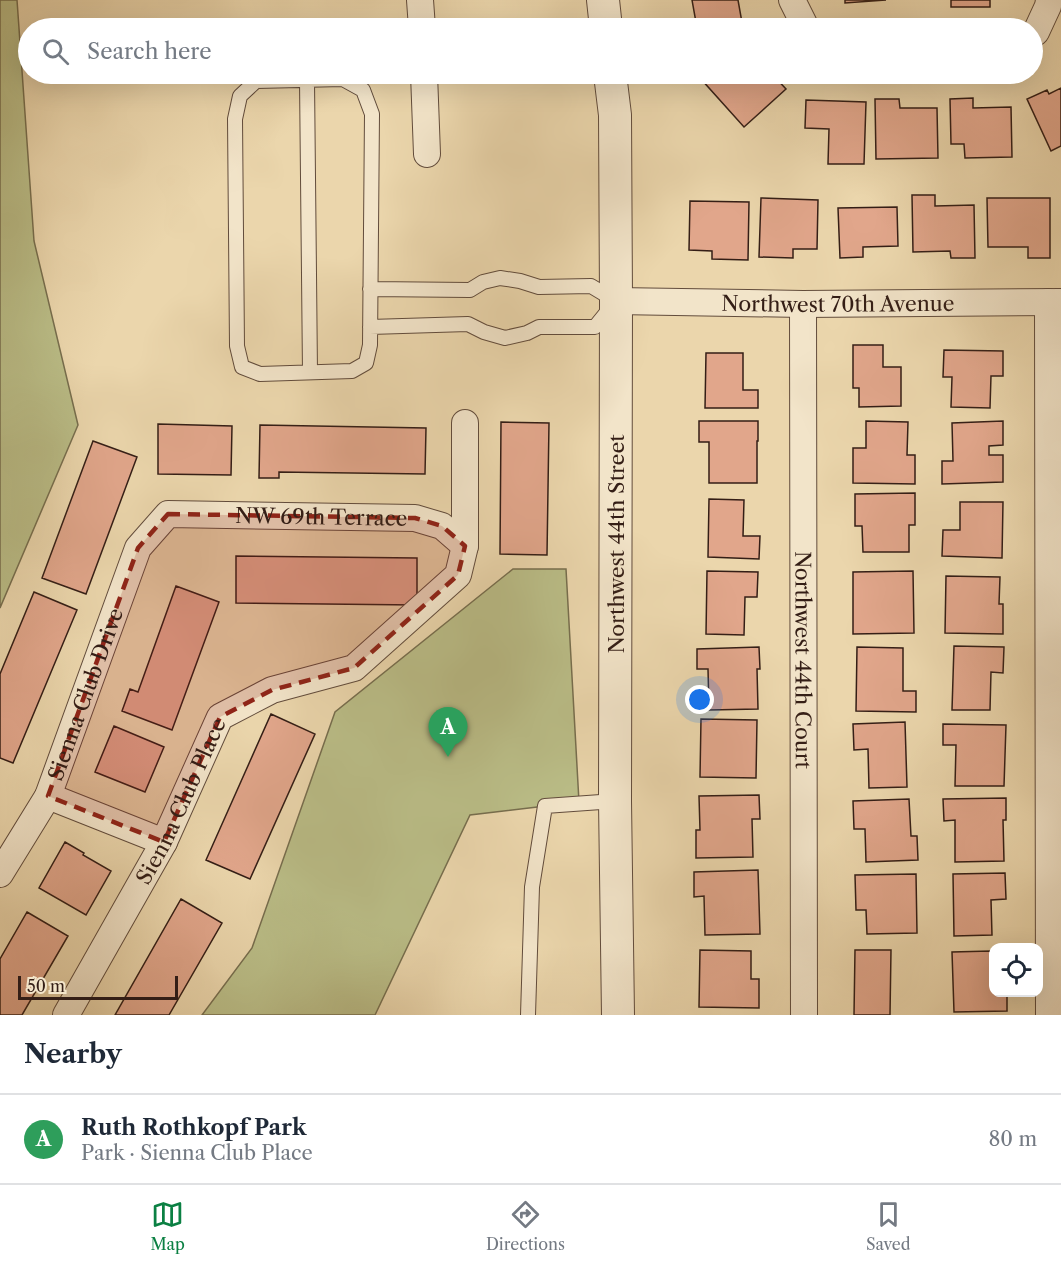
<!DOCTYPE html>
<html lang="en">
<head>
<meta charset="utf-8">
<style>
  body { margin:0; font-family:"Libre Caslon Text",serif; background:#f2f2f3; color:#1f2937 }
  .controls { position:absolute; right:18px; bottom:18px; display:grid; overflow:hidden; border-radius:12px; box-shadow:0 6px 24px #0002 }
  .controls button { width:54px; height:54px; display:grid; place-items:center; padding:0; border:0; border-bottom:2px solid #e0e1e3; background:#fff; color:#1f2937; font:30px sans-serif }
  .scale { position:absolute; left:18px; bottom:15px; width:160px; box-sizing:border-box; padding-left:6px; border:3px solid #341e16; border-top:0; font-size:16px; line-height:21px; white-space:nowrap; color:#341e16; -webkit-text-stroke:4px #f2e4c9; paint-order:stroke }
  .you { position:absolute; left:700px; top:700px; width:21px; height:21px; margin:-15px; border:4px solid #fff; border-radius:50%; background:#1a73e8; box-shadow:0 0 0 9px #1a73e833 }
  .badge { display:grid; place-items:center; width:39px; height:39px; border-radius:50%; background:#0b8043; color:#fff; font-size:20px; font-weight:700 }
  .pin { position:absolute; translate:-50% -50px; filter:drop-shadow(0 2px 3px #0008) }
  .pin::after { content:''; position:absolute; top:32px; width:21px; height:18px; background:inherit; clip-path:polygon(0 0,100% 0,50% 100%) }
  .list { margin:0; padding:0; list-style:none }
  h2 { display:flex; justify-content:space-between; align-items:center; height:78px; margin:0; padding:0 24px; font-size:26px }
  h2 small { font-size:20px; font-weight:400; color:#747a83 }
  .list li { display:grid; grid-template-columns:39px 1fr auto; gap:18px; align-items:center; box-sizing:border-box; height:90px; padding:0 24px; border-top:2px solid #e0e1e3 }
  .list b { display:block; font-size:22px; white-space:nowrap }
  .list p { margin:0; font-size:20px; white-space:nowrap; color:#747a83 }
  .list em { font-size:20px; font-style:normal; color:#747a83 }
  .icon { flex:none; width:33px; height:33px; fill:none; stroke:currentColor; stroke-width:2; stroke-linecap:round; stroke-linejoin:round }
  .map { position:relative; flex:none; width:1061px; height:1015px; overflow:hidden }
  .search { position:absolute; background:#fff; box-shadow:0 6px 24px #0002; left:18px; right:18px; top:18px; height:66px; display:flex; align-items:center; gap:15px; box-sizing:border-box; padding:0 21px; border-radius:33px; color:#747a83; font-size:22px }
  .sheet { height:168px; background:#fff }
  nav { display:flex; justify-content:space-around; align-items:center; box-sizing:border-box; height:84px; border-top:2px solid #e0e1e3; background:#fff; font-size:16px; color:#747a83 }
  nav a { display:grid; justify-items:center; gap:3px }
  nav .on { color:#0b8043 }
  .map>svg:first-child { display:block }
  .green { fill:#babd87; stroke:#776e4e; stroke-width:1.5 }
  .building { fill:#e1a68b; stroke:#341e16; stroke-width:1.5 }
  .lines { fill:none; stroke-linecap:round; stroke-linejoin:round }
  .service-casing { stroke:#624c3c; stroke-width:16 }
  .minor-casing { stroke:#624c3c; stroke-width:28 }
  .tertiary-casing { stroke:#624c3c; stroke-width:34 }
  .service { stroke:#f2e4c9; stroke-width:14 }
  .minor { stroke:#f2e4c9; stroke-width:26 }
  .tertiary { stroke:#f2e4c9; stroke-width:32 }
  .marked { fill:#8f2418; fill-opacity:0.2; stroke:#8f2418; stroke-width:4.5; stroke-dasharray:12 8; stroke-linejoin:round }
  .labels { text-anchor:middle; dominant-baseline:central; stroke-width:4.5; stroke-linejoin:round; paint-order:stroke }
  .street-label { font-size:21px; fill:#341e16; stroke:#f2e4c9 }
</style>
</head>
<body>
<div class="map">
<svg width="1061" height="1015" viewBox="0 0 1061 1015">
  <rect width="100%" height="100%" fill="#ebd6ac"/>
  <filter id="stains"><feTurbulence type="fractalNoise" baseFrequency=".00333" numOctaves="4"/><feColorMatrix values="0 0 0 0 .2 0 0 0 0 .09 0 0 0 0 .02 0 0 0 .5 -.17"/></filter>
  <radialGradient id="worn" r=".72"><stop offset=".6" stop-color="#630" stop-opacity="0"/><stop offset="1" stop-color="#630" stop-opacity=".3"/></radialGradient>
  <path class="green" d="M0,0H17L34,241L78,425L0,608Z
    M513,569H566L579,802L470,815L375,1015H202L252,948L335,712Z"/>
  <path class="building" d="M692,0H738L743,28H697Z
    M845,0H886L845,3Z
    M951,0H990V7H951Z
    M708,74H772L786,89L744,127L701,79Z
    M1061,88V146L1051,151L1027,99L1047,90L1049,94Z
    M973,98V108L1011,107L1012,157L965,158L964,144H951L950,99Z
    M875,99H899L900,108H937L938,158L876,159Z
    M806,100L866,102L864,164H828L829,129L805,128Z
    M912,195H935V206L974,205L975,258H951L950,251L913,252Z
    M761,198L818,200L817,249H793V258L759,257Z
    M987,198H1050V258H1028V247H988Z
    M690,201L749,202L748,260L712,259V251L689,250Z
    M897,207L898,246L863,247V257L840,258L838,208Z
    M853,345H883V367H901V406L859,407V388H853Z
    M944,350L1003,351V376H991L990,408L951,407L952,377H943Z
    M706,353H743V390H758V408H705Z
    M699,421H758V441H757V483H709V442H699Z
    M866,421L908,422L907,455H915V484L853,483V448H866Z
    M1003,421V445L989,446V455H1003V482L942,484V461H953L952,423Z
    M501,422L549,423L547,555L500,554Z
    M158,424L232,426L231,475L158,474Z
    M260,425L426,428L425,474L279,472V478H259Z
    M93,441L137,457L86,594L42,578Z
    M915,493V525H909V552H863L862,526H855V494Z
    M709,499L744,500L743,536H760L759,559L708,557Z
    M960,502H1003L1002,558L942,556L943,530H960Z
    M236,556L417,558V605L236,603Z
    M707,571L758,572L757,597H745L744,635L706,634Z
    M913,571L914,633L853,634V572Z
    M946,576L1000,577L999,604H1003V634L945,633Z
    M176,586L219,602L172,730L122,711L130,689L138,692Z
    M34,592L77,610L13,763L0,758V674Z
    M954,646L1004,647L1003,673L991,672L990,710H952Z
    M759,647L760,669H757L758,709L709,710L708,669H697V649Z
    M857,647L903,648V691H916V712L856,711Z
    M271,714L315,734L250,879L206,860Z
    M701,719L757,720L756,778L700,777Z
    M905,722L907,787L869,788L868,749L854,750L853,724Z
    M943,724L1006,725L1004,786H955L956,745H943Z
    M114,726L164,747L145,792L95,772Z
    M759,795L760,819H752L753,857L696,858V830H700L699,796Z
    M1006,798V820H1003L1004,861L955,862V820L944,821L943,799Z
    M909,799L911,836H917L918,860L866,862L865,829H854L853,801Z
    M65,842L84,853L83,855L111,871L86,915L39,888Z
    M758,870L760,934L705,935L704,896L694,897V872Z
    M1005,873L1006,899L991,900L992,935L954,936L953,874Z
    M916,874L917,933L867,934L866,910H856L855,875Z
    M181,899L222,923L169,1015H115Z
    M27,912L68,936L22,1015H0V959Z
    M700,950L751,951V979H759V1008L699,1007Z
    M855,950H891L890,1015H854Z
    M991,951L992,985H994V992H1007V1011L954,1012L952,952Z"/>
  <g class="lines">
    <defs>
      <path id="service" d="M343,79L363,90L372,114L370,345L366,363L352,371L260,374L242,367L237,346L235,119L240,96L256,81Z
        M307,80L310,372
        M370,289L470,290L483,282L500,278L520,281L539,287L591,286L616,301L595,327H539L527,333L505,338L484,332L468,324L370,327
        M528,1015L532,887L545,806L615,801"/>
      <g id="minor">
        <path d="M420,0L422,28"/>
        <path d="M792,0L806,28"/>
        <path d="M1032,35L1036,32L1048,6L1049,0"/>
        <path d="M424,74L427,154"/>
        <path id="s1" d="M616,301L803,304L1061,302"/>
        <path d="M1048,302L1049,1015"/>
        <path id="s2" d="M803,304L804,1015"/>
        <path d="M48,796L164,842"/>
        <path id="s3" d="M0,874L48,796L138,548L168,514L415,518L442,526L465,546"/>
        <path id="s4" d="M66,1015L164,842L220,717L272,690L354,668L458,575L465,546V423"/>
      </g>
      <path id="tertiary" d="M603,0L606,28
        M610,74L615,115L616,301L615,801L618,1015"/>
    </defs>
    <use href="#service" class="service-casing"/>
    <use href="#minor" class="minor-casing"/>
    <use href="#tertiary" class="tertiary-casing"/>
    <use href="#service" class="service"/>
    <use href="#minor" class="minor"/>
    <use href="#tertiary" class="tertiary"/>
  </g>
  <path class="marked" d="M168,514L415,518L442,526L465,546L458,575L354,668L272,690L220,717L164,842L48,796L138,548Z"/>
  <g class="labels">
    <g class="street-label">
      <text stroke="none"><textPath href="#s1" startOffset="222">Northwest 70th Avenue</textPath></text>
      <text stroke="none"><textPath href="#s3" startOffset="554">NW 69th Terrace</textPath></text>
      <text transform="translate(616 544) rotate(-90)">Northwest 44th Street</text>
      <text stroke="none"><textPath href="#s2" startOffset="356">Northwest 44th Court</textPath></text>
      <text stroke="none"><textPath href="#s3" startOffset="200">Sienna Club Drive</textPath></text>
      <text stroke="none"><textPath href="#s4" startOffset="243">Sienna Club Place</textPath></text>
    </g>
  </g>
  <rect width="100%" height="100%" filter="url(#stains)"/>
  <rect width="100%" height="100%" fill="url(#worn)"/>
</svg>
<div class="controls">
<button><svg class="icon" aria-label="locate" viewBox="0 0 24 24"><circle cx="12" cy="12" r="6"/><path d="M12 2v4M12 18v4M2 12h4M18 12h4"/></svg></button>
</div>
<div class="scale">50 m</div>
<div class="you"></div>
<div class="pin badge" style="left:448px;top:757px;background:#2e9e5b">A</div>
<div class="search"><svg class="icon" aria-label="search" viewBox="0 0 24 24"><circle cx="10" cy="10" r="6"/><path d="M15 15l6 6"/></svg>Search here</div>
</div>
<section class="sheet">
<h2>Nearby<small></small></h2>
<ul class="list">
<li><span class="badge" style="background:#2e9e5b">A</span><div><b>Ruth Rothkopf Park</b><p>Park · Sienna Club Place</p></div><em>80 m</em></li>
</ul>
</section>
<nav>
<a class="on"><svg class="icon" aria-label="map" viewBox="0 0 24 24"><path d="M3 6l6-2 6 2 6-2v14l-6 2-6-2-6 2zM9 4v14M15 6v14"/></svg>Map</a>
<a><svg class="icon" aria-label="directions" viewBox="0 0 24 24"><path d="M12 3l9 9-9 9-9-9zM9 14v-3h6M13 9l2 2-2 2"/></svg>Directions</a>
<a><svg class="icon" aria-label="saved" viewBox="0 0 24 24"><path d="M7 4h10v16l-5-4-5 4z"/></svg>Saved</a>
</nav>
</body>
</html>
